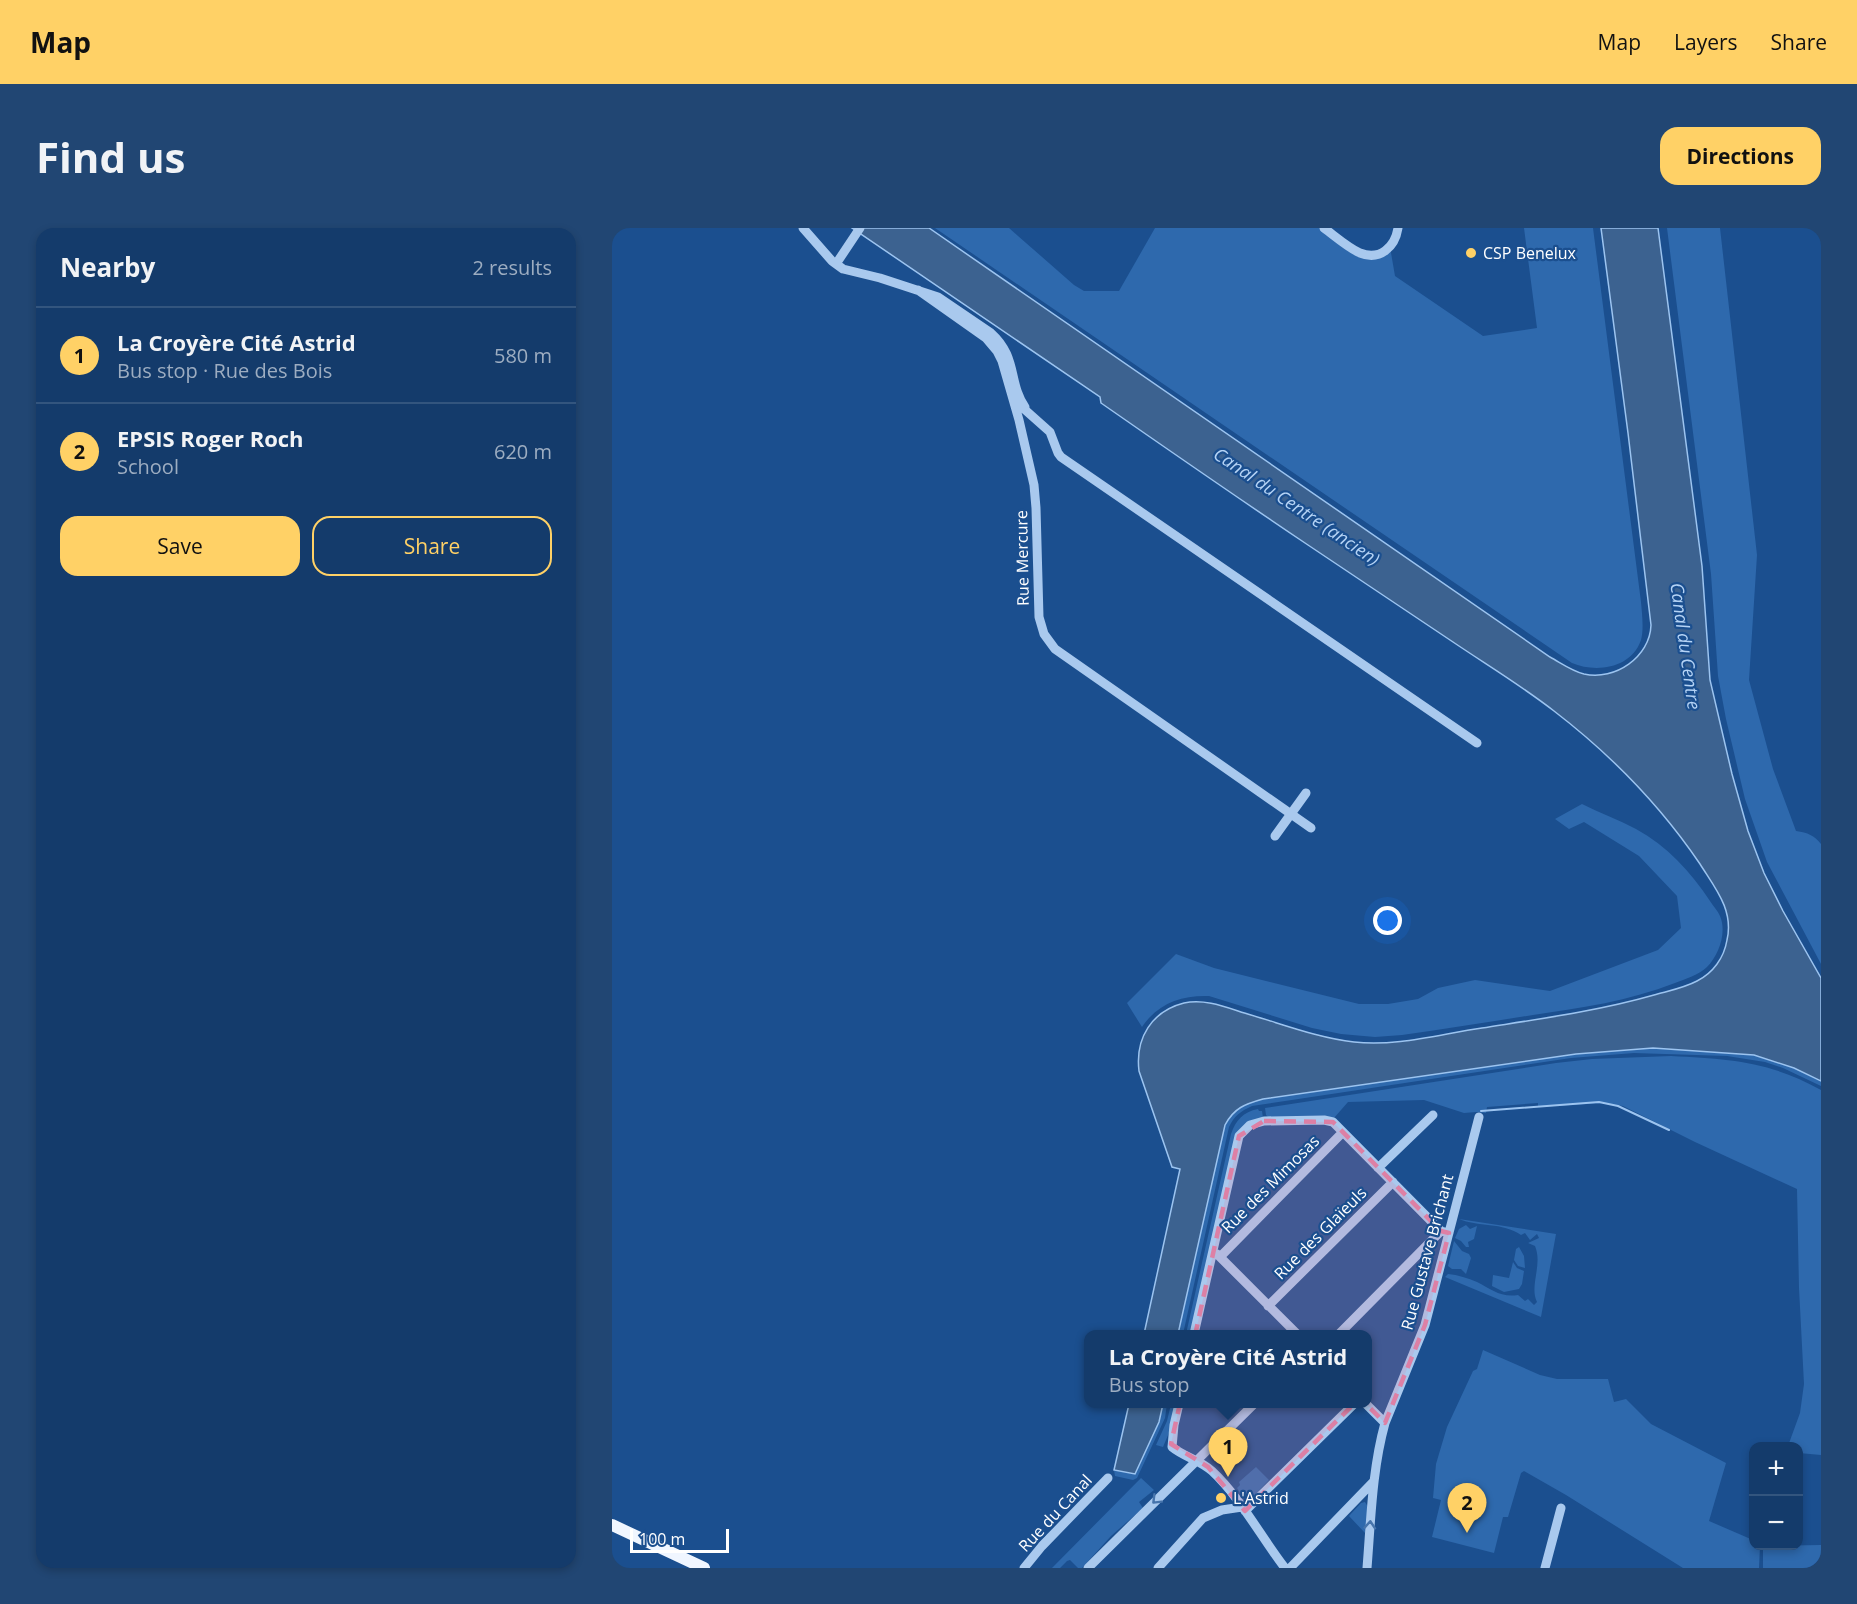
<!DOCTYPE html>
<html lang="en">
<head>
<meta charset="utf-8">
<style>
  body { margin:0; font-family:"Open Sans",sans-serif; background:#214673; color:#f1f3f6 }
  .controls { position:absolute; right:18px; bottom:18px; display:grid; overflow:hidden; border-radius:12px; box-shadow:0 3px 9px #0003 }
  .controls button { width:54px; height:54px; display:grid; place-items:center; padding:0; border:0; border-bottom:2px solid #33557e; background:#143b6b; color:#f1f3f6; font:30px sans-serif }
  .scale { position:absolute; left:18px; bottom:15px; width:99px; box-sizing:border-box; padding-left:6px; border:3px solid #fff; border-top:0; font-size:16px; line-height:21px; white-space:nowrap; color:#fff; -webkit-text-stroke:4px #1b4f8f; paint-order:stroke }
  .you { position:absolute; left:776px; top:693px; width:21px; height:21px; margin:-15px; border:4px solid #fff; border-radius:50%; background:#1a73e8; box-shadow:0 0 0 9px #1a73e833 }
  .badge { display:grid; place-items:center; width:39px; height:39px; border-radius:50%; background:#ffd166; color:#111; font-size:20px; font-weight:700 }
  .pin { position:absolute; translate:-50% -50px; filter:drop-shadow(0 2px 3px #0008) }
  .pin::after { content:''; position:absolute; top:32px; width:21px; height:18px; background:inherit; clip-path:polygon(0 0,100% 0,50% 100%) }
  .popup { position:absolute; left:472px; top:1102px; width:288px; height:78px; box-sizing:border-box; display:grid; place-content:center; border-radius:12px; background:#143b6b; filter:drop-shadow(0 2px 4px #0005); font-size:20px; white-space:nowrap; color:#9dadc1 }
  .popup b { font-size:22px; color:#f1f3f6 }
  .popup::after { content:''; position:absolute; left:50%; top:100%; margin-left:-12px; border:12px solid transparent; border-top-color:#143b6b }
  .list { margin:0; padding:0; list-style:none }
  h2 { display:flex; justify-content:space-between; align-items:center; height:78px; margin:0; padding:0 24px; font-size:26px }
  h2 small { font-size:20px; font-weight:400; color:#9dadc1 }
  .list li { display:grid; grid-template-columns:39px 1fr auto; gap:18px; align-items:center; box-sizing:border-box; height:96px; padding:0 24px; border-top:2px solid #33557e }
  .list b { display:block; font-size:22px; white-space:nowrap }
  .list p { margin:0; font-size:20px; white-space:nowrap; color:#9dadc1 }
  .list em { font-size:20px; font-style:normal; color:#9dadc1 }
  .actions { display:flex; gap:12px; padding:18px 24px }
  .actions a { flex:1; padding:14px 0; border:2px solid #ffd166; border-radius:18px; text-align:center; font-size:21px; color:#ffd166 }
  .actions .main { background:#ffd166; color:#111 }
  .map { position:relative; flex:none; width:1209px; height:1340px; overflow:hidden; border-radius:18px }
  header { display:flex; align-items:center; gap:36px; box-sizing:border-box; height:84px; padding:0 30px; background:#ffd166; color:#111 }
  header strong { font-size:28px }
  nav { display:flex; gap:33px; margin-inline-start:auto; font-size:21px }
  .intro { display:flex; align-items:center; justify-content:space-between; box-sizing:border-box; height:144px; padding:0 36px }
  h1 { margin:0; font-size:42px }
  .button { padding:15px 27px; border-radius:18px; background:#ffd166; color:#111; font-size:21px; font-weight:700 }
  main { display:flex; gap:36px; padding:0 36px }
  aside { flex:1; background:#143b6b; border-radius:18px; box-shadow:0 3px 9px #0003 }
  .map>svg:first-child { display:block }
  .green { fill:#2e69ad }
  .water { fill:#3c6290; stroke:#9cc4f0; stroke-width:1.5 }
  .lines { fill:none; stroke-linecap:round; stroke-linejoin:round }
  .stream { stroke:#9cc4f0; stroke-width:2 }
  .minor { stroke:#a9c9ee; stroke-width:9 }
  .major { stroke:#f0f6ff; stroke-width:12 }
  .oneway { stroke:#4674ac }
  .marked { fill:#dd80a5; fill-opacity:0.2; stroke:#dd80a5; stroke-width:4.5; stroke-dasharray:12 8; stroke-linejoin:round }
  .poi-dot { fill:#ffd166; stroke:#1b4f8f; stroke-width:2 }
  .labels { text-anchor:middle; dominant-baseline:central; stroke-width:4.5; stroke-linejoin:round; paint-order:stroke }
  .poi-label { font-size:16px; fill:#fff; stroke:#1b4f8f; text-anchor:start }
  .street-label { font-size:16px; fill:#fff; stroke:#1b4f8f }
  .water-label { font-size:18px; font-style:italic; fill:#b5d3f5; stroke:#1b4f8f }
</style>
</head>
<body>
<header>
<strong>Map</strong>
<nav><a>Map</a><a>Layers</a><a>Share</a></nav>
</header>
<div class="intro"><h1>Find us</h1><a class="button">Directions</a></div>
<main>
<aside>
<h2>Nearby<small>2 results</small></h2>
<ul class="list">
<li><span class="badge">1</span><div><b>La Croyère Cité Astrid</b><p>Bus stop · Rue des Bois</p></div><em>580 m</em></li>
<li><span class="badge">2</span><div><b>EPSIS Roger Roch</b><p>School</p></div><em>620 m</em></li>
</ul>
<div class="actions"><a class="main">Save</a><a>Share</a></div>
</aside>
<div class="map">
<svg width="1209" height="1340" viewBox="0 0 1209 1340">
  <rect width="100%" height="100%" fill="#1b4f8f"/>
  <path class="green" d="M323,0H397L462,57L472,63H507L543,0H712L752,26L778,19L783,48L871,108L925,100L912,0H981L1029,374C1030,386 1032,401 1029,412C1019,441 983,445 960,435Z
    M1055,0H1108L1145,327L1137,452L1161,541L1184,603C1196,605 1202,607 1209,616V736L1155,634L1133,571L1114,491L1106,448L1099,346Z
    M970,576C988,585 1007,592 1024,601C1055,618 1079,644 1098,673C1101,678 1106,683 1108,688C1115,704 1107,727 1095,739C1087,747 1073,751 1063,755C1017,773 969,780 921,787C877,794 834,801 790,807L763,809L729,806L700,800L597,768C570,767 546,775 530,799L515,775L564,726L602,740L747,776H776L806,771L826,760L863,752L938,763L1046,722L1069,700L1065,668L1027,628L972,594L957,601L943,591Z
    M1041,820L1142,827L1182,840L1209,853V858L1171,840L1153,834L1115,828L1022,825L959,830L640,878C629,883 622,888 617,899L571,1106H566L613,897C622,880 633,876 651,871L964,826Z
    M1059,828C1117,831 1157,833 1209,862V1227L1187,1225L1186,1218H1176L1188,1185L1192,1156L1187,1060L1185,961L1083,914L1011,878L992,875L926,879V875L875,879L874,885L864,884L852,885L812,872L736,874L722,890L656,889L654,887L653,880L944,835L980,831Z
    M646,881L647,883H650L651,890L628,901L579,1106H574L619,906C624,892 631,884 646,881Z
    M847,991L944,1006L929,1089L833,1049L836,1046C846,1047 856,1050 865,1054C879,1061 889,1070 906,1067L913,1073L916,1071L922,1077L925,1074C917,1058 931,1037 923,1018L916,1015L927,1010L925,1006L918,1012L913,1005L909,1007C891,994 865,999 847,991Z
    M854,997L858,1001L865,998L862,1011L856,1014L857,1019H854L849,1013L843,1010L847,1001Z
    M842,1013L850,1023L857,1026L859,1030L854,1046L849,1041H840L836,1038Z
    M907,1019L912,1028L913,1040L906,1038L902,1032L904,1021Z
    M901,1034L905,1040L912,1043L910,1056L907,1061L892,1064L880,1058L881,1047L897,1050Z
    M871,1122L928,1147L945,1151H996L1002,1174L1014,1171L1039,1196L1114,1235L1097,1293L1141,1312L1142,1318H1148L1147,1340H1071L954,1267L912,1243L909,1245L896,1289H891L882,1325L820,1309L829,1272L821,1270L824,1236L835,1199L861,1143L865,1141Z
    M551,1176H555L553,1190L525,1250L521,1252L503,1248L502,1242L523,1246L547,1194Z
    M559,1176H564L559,1200L551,1219L544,1217L555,1193Z
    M644,1239L657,1252L637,1273L630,1268L625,1260L628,1257L627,1254Z
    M529,1250L542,1262L527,1274L531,1280L499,1308L470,1340H466L458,1332L455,1333L448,1340H440Z
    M753,1274L756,1279L753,1305L737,1288L749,1275Z
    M1209,1317V1340H1151V1318Z"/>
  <path class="water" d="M240,0H317L938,429C949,435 960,443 972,446C1003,453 1038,429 1039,397L1016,205L989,0H1046L1090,338L1098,452L1120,546L1136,603L1152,645L1171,683L1209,750V853L1182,840L1142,827L1041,820L964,826L651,871C633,876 622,880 613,897L566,1106H532L568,941L560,939L527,843C523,810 540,783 572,775C595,770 618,781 639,787C673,797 707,810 742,814C784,819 828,806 870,800C927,791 986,783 1042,767C1056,763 1072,760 1085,753C1101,745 1112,730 1115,712C1122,682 1103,660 1088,636C1048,577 998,526 942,483C910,458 875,437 841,414C793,382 744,349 696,317C626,270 558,223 489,175L488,169Z
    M517,1176H551L547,1194L523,1246L502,1242Z"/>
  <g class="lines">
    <path class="stream" d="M869,883L987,874L1006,878L1057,902"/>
    <path class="minor" d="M191,0L220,33L231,41L268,50L326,69L379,105C406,129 396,155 413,179
      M712,0C723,8 735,19 748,25C768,33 783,19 786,0
      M224,36L248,0
      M306,62L374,110L385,123L390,133L407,192L422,257L424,280L427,389L432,406L443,421L699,600
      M401,171L438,204L446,225L449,229L865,515
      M663,608L694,565
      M766,940L821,887
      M605,1026L685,1106
      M608,1029L731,904
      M656,1078L781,954
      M582,1106L627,908L638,897L652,893L712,892L721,894L829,1003L837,1005
      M727,1106L829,1003
      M567,1176L562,1197L560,1219C572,1229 588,1232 600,1243C628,1269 649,1309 673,1340
      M754,1176L773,1195
      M633,1283L742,1176
      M412,1340L430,1318L496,1250
      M476,1340L642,1176
      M546,1340L591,1290L610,1282L630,1279
      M678,1340L761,1254
      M755,1340C759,1291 760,1242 773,1195L813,1097L867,889
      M933,1340L949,1280"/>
    <path class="major" d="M0,1297L92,1340"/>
  </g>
  <defs><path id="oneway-chevron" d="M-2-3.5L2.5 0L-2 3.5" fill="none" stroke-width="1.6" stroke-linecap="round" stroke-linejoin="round" transform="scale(1.5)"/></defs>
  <g class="oneway">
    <use href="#oneway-chevron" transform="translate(544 1272) rotate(135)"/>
    <use href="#oneway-chevron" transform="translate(758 1297) rotate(-86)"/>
  </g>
  <path class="marked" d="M652,893L721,894L829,1003L837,1005L813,1097L773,1195L748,1170L633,1283L596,1239L559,1216L627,908Z"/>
  <g class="poi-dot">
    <circle cx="859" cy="25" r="6"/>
    <circle cx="609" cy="1270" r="6"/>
  </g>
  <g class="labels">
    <g class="poi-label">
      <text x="871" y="25">CSP Benelux</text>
      <text x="621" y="1270">L'Astrid</text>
    </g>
    <g class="street-label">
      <text transform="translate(410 330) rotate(-91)">Rue Mercure</text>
      <text transform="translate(658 956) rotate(-45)">Rue des Mimosas</text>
      <text transform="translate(708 1005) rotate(-45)">Rue des Glaïeuls</text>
      <text transform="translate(815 1024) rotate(-75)">Rue Gustave Brichant</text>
      <text transform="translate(443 1285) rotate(-47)">Rue du Canal</text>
    </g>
    <g class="water-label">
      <text transform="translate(685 278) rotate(34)">Canal du Centre (ancien)</text>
      <text transform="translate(1074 418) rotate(82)">Canal du Centre</text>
    </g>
  </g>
</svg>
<div class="controls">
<button>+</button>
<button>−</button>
</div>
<div class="scale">100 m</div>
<div class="you"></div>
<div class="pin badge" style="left:616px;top:1249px">1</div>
<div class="popup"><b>La Croyère Cité Astrid</b>Bus stop</div>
<div class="pin badge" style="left:855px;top:1305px">2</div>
</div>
</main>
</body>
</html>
